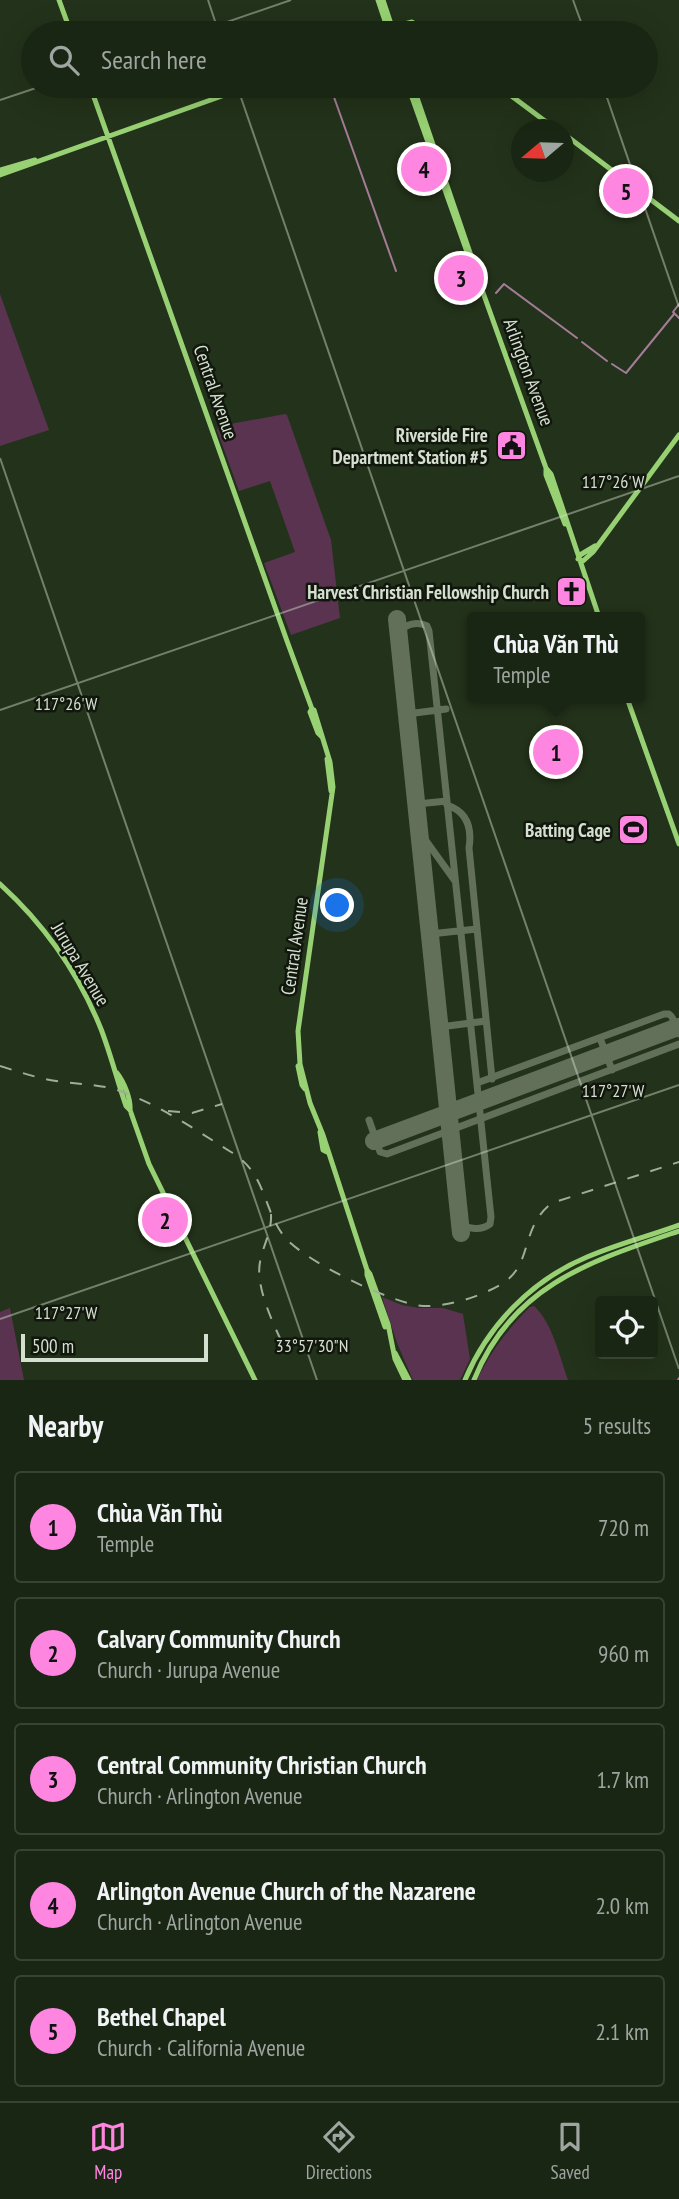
<!DOCTYPE html>
<html lang="en">
<head>
<meta charset="utf-8">
<style>
  body { margin:0; font-family:"PT Sans Narrow",sans-serif; background:#232e1d; color:#f1f3f6 }
  .controls { position:absolute; right:21px; bottom:21px; display:grid; overflow:hidden; border-radius:7px; box-shadow:0 7px 28px #0002 }
  .controls button { width:63px; height:63px; display:grid; place-items:center; padding:0; border:0; border-bottom:2px solid #384334; background:#1a2614; color:#f1f3f6; font:35px sans-serif }
  .compass { position:absolute; left:511px; top:119px; width:63px; height:63px; border-radius:50%; background:#1a2614; box-shadow:0 7px 28px #0002; rotate:251deg }
  .scale { position:absolute; left:21px; bottom:18px; width:187px; box-sizing:border-box; padding-left:7px; border:4px solid #d5dfd0; border-top:0; font-size:19px; line-height:24px; white-space:nowrap; color:#d5dfd0; -webkit-text-stroke:5px #11170d; paint-order:stroke }
  .you { position:absolute; left:338px; top:906px; width:24px; height:24px; margin:-18px; border:5px solid #fff; border-radius:50%; background:#1a73e8; box-shadow:0 0 0 10px #1a73e833 }
  .badge { display:grid; place-items:center; width:46px; height:46px; border-radius:50%; background:#fe86e0; color:#111; font-size:23px; font-weight:700 }
  .pin { position:absolute; translate:-50% -50%; border:4px solid #fff; box-shadow:0 2px 7px #0006 }
  .popup { position:absolute; left:467px; top:612px; width:178px; height:91px; box-sizing:border-box; display:grid; place-content:center; border-radius:7px; background:#1a2614; filter:drop-shadow(0 2px 5px #0005); font-size:23px; white-space:nowrap; color:#9fa5a0 }
  .popup b { font-size:26px; color:#f1f3f6 }
  .popup::after { content:''; position:absolute; left:50%; top:100%; margin-left:-14px; border:14px solid transparent; border-top-color:#1a2614 }
  .list { margin:0; padding:0; list-style:none }
  h2 { display:flex; justify-content:space-between; align-items:center; height:91px; margin:0; padding:0 28px; font-size:30px }
  h2 small { font-size:23px; font-weight:400; color:#9fa5a0 }
  .list li { display:grid; grid-template-columns:46px 1fr auto; gap:21px; align-items:center; box-sizing:border-box; height:112px; margin:0 14px 14px; padding:0 14px; border:2px solid #384334; border-radius:7px }
  .list b { display:block; font-size:26px; white-space:nowrap }
  .list p { margin:0; font-size:23px; white-space:nowrap; color:#9fa5a0 }
  .list em { font-size:23px; font-style:normal; color:#9fa5a0 }
  .icon { flex:none; width:38px; height:38px; fill:none; stroke:currentColor; stroke-width:2; stroke-linecap:round; stroke-linejoin:round }
  .map { position:relative; flex:none; width:679px; height:1380px; overflow:hidden }
  .search { position:absolute; background:#1a2614; box-shadow:0 7px 28px #0002; left:21px; right:21px; top:21px; height:77px; display:flex; align-items:center; gap:18px; box-sizing:border-box; padding:0 24px; border-radius:38px; color:#9fa5a0; font-size:26px }
  .sheet { height:721px; background:#1a2614 }
  nav { display:flex; justify-content:space-around; align-items:center; box-sizing:border-box; height:98px; border-top:2px solid #384334; background:#1a2614; font-size:19px; color:#9fa5a0 }
  nav a { display:grid; justify-items:center; gap:4px }
  nav .on { color:#fe86e0 }
  .map>svg:first-child { display:block }
  .green { fill:#5a3350 }
  .lines { fill:none; stroke-linecap:round; stroke-linejoin:round }
  .stream { stroke:#a47c97; stroke-width:2 }
  .taxiway { stroke:#62705a; stroke-width:7 }
  .runway { stroke:#62705a; stroke-width:18 }
  .major { stroke:#97d173; stroke-width:5 }
  .rail { stroke:#a1ad9b; stroke-width:2; stroke-dasharray:12 12; stroke-linecap:butt }
  .ticks { fill:none; stroke:#d5dfd0; stroke-width:2; stroke-opacity:0.45 }
  .labels { text-anchor:middle; dominant-baseline:central; stroke-width:5; stroke-linejoin:round; paint-order:stroke }
  .street-label { font-size:19px; fill:#d5dfd0; stroke:#11170d }
  .poi-label { font-size:19px; font-weight:bold; fill:#d5dfd0; stroke:#11170d; text-anchor:end }
  .ticks-label { font-size:18px; text-anchor:middle; fill:#d5dfd0; stroke:#11170d; stroke-width:5; stroke-linejoin:round; paint-order:stroke }
</style>
</head>
<body>
<div class="map">
<svg width="679" height="1380" viewBox="0 0 679 1380">
  <rect width="100%" height="100%" fill="#23321a"/>
  <path class="green" d="M0,294L49,430L0,446Z
    M285,414L287,415L331,540L340,618L291,635L264,563L295,552L270,481L239,491L217,430L219,426Z
    M382,1297L402,1305L419,1308H443L463,1314L470,1359L460,1380H413L397,1343Z
    M534,1306C553,1324 559,1355 568,1380H477C491,1351 507,1330 530,1307Z
    M10,1308L24,1380H0V1312Z"/>
  <g class="lines">
    <path class="stream" d="M330,86L396,271
      M496,293L504,284L577,338
      M679,304L673,312L679,318
      M582,342L607,361
      M612,364L626,373L674,314
      M678,1380L679,1378"/>
    <path class="taxiway" d="M399,632C406,624 417,621 427,626L429,631L491,1217L490,1224C481,1231 469,1229 460,1224
      M407,714L446,709
      M417,804L447,801
      M447,805C468,812 472,829 469,848L492,1079
      M419,831L455,881
      M430,934L477,929
      M440,1027L486,1021
      M600,1038L612,1070
      M477,1083L664,1014H669C676,1019 673,1025 669,1031L679,1034
      M369,1120L376,1140
      M376,1140L380,1152L387,1154L679,1044"/>
    <path class="runway" d="M397,619L461,1233
      M374,1141L678,1027"/>
    <path class="major" d="M59,0L71,33
      M378,0L389,33
      M383,0L393,30
      M388,33L401,25L412,22L429,33
      M395,33L411,26L421,30
      M90,86L287,641L312,709L314,710L330,762L333,787L298,1031L300,1064L298,1066L302,1085L305,1089
      M408,86L477,280L481,287L546,468L551,474L599,617
      M413,86L481,285
      M498,86L557,130
      M564,134L679,221
      M0,170L35,160
      M0,175L250,86
      M546,468V475L565,524
      M578,559L583,561L593,552L679,435
      M578,559L580,555L595,546
      M627,698L679,844
      M312,709L310,712L318,733L322,737
      M327,759L331,791
      M0,884C44,924 79,974 101,1029C111,1055 117,1080 126,1106L130,1110L149,1164L255,1380
      M300,1064L310,1103L323,1135L367,1270L370,1274L388,1324L395,1359L405,1380
      M117,1073C124,1082 131,1099 130,1110
      M320,1132L323,1150L327,1152
      M367,1270V1275L385,1327
      M395,1353L409,1380
      M465,1380C488,1325 532,1280 587,1257C617,1244 649,1236 679,1225
      M474,1380C512,1285 591,1261 679,1231"/>
    <path class="rail" d="M0,1066C19,1072 37,1078 56,1081C76,1084 95,1084 114,1089C155,1102 194,1129 231,1152C266,1173 262,1206 283,1235C301,1260 393,1304 423,1306C447,1307 479,1297 500,1285C534,1266 519,1228 552,1203L679,1162
      M168,1111L192,1113L222,1104
      M271,1214C272,1232 263,1245 260,1262C255,1287 274,1325 284,1347"/>
  </g>
  <path class="ticks" d="M208,0L219,33M573,0L585,33M195,33L291,0M237,86L679,1369M603,86L679,307M0,100L42,86M0,458L317,1380M0,710L679,476M0,1319L679,1085"/>
  <defs>
    <symbol id="civic-square" viewBox="-11 -11 22 22"><rect x="-9" y="-9" width="18" height="18" rx="4" fill="#fe86e0" stroke="#11170d"/><path d="M-.6-6.5H3V-4.5H.6V-3L4-1V1h2V6H-6V1h2V-1L-.6-3ZM-1.2 2.5V6h2.4V2.5Z" fill="#111"/></symbol>
    <symbol id="church-square" viewBox="-11 -11 22 22"><rect x="-9" y="-9" width="18" height="18" rx="4" fill="#fe86e0" stroke="#11170d"/><path d="M-1.2-6h2.4v3.5h3.3v2.4h-3.3V6h-2.4V-.1h-3.3v-2.4h3.3Z" fill="#111"/></symbol>
    <symbol id="stadium-square" viewBox="-11 -11 22 22"><rect x="-9" y="-9" width="18" height="18" rx="4" fill="#fe86e0" stroke="#11170d"/><path d="M0-5a6.5 5 0 1 0 0 10a6.5 5 0 1 0 0-10ZM-3.5-1.8h7v3.6h-7Z" fill="#111"/></symbol>
  </defs>
  <g fill-rule="evenodd">
    <use href="#civic-square" x="494" y="428" width="35" height="35"/>
    <use href="#church-square" x="554" y="574" width="35" height="35"/>
    <use href="#stadium-square" x="616" y="812" width="35" height="35"/>
  </g>
  <g class="labels">
    <g class="street-label">
      <text transform="translate(529 372) rotate(70)">Arlington Avenue</text>
      <text transform="translate(216 392) rotate(71)">Central Avenue</text>
      <text transform="translate(294 946) rotate(-82)">Central Avenue</text>
      <text transform="translate(81 964) rotate(59)">Jurupa Avenue</text>
    </g>
    <g class="poi-label">
      <text x="488" y="435">Riverside Fire<tspan x="488" dy="22">Department Station #5</tspan></text>
      <text x="549" y="592">Harvest Christian Fellowship Church</text>
      <text x="611" y="830">Batting Cage</text>
    </g>
  </g>
  <g class="ticks-label">
    <text x="613" y="488">117°26'W</text>
    <text x="66" y="710">117°26'W</text>
    <text x="613" y="1097">117°27'W</text>
    <text x="66" y="1319">117°27'W</text>
    <text x="312" y="1352">33°57'30"N</text>
  </g>
</svg>
<div class="controls">
<button><svg class="icon" aria-label="locate" viewBox="0 0 24 24"><circle cx="12" cy="12" r="6"/><path d="M12 2v4M12 18v4M2 12h4M18 12h4"/></svg></button>
</div>
<svg class="compass" viewBox="-18 -18 36 36"><path d="M0-13l5 13h-10z" fill="#e53935"/><path d="M0 13l5-13h-10z" fill="#9fa5a0"/></svg>
<div class="scale">500 m</div>
<div class="you"></div>
<div class="pin badge" style="left:556px;top:752px">1</div>
<div class="popup"><b>Chùa Văn Thù</b>Temple</div>
<div class="pin badge" style="left:165px;top:1220px">2</div>
<div class="pin badge" style="left:461px;top:278px">3</div>
<div class="pin badge" style="left:424px;top:169px">4</div>
<div class="pin badge" style="left:626px;top:191px">5</div>
<div class="search"><svg class="icon" aria-label="search" viewBox="0 0 24 24"><circle cx="10" cy="10" r="6"/><path d="M15 15l6 6"/></svg>Search here</div>
</div>
<section class="sheet">
<h2>Nearby<small>5 results</small></h2>
<ul class="list">
<li><span class="badge">1</span><div><b>Chùa Văn Thù</b><p>Temple</p></div><em>720 m</em></li>
<li><span class="badge">2</span><div><b>Calvary Community Church</b><p>Church · Jurupa Avenue</p></div><em>960 m</em></li>
<li><span class="badge">3</span><div><b>Central Community Christian Church</b><p>Church · Arlington Avenue</p></div><em>1.7 km</em></li>
<li><span class="badge">4</span><div><b>Arlington Avenue Church of the Nazarene</b><p>Church · Arlington Avenue</p></div><em>2.0 km</em></li>
<li><span class="badge">5</span><div><b>Bethel Chapel</b><p>Church · California Avenue</p></div><em>2.1 km</em></li>
</ul>
</section>
<nav>
<a class="on"><svg class="icon" aria-label="map" viewBox="0 0 24 24"><path d="M3 6l6-2 6 2 6-2v14l-6 2-6-2-6 2zM9 4v14M15 6v14"/></svg>Map</a>
<a><svg class="icon" aria-label="directions" viewBox="0 0 24 24"><path d="M12 3l9 9-9 9-9-9zM9 14v-3h6M13 9l2 2-2 2"/></svg>Directions</a>
<a><svg class="icon" aria-label="saved" viewBox="0 0 24 24"><path d="M7 4h10v16l-5-4-5 4z"/></svg>Saved</a>
</nav>
</body>
</html>
